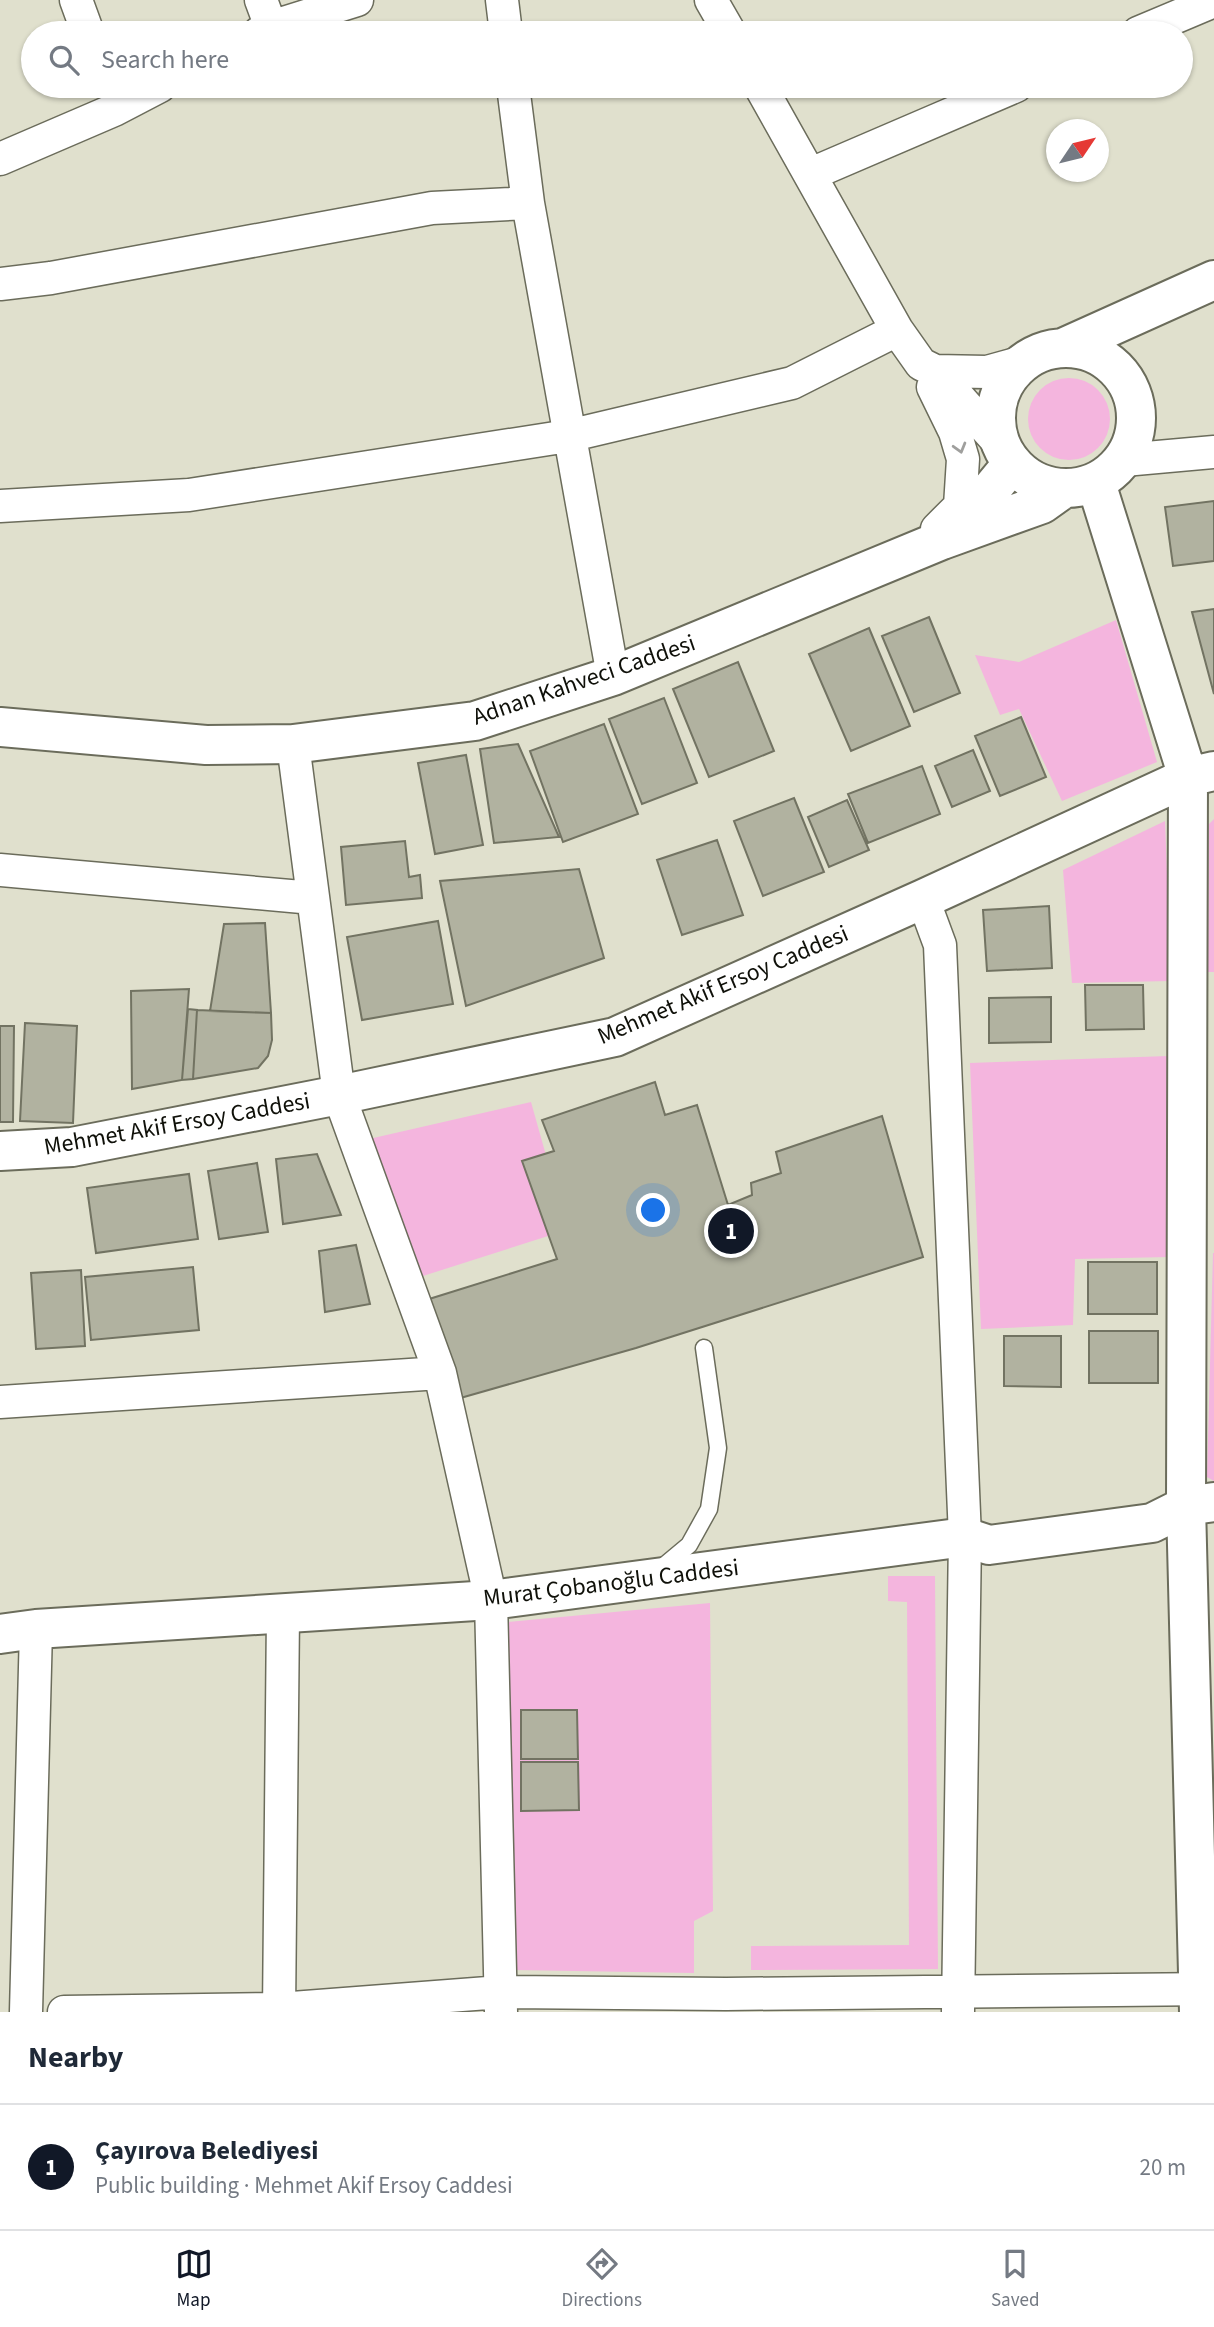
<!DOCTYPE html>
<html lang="en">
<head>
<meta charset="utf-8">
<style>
  body { margin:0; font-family:"Source Sans 3",sans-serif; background:#f2f2f3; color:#1f2937 }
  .compass { position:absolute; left:1046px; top:119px; width:63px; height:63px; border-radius:50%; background:#fff; box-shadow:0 2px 5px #0004; rotate:55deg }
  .you { position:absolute; left:654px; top:1211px; width:24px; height:24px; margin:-18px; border:5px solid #fff; border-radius:50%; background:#1a73e8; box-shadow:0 0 0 10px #1a73e833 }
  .badge { display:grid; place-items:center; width:46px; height:46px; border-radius:50%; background:#111827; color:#fff; font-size:23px; font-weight:700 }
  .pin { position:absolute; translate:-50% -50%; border:4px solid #fff; box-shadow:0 2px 7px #0006 }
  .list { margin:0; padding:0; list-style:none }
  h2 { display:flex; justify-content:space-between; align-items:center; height:91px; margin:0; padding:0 28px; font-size:30px }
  h2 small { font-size:23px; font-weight:400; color:#747a83 }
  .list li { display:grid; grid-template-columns:46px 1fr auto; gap:21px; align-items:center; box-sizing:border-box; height:126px; padding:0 28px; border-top:2px solid #e0e1e3 }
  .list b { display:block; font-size:26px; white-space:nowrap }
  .list p { margin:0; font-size:23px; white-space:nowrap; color:#747a83 }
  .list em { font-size:23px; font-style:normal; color:#747a83 }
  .icon { flex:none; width:38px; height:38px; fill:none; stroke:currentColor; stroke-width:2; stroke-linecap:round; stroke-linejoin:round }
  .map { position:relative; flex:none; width:1214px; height:2012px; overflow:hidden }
  .search { position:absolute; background:#fff; box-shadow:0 2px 5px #0004; left:21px; right:21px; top:21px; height:77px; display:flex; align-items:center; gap:18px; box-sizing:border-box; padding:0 24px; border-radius:38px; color:#747a83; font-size:26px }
  .sheet { height:217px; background:#fff }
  nav { display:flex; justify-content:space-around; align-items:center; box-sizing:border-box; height:98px; border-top:2px solid #e0e1e3; background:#fff; font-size:19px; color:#747a83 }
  nav a { display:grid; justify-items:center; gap:4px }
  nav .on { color:#111827 }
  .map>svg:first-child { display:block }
  .green { fill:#f4b5de }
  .building { fill:#b1b2a0; stroke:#727362; stroke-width:2 }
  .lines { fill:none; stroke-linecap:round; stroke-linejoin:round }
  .lane-casing { stroke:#6b6c5b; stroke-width:19 }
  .street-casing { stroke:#6b6c5b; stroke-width:35 }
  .secondary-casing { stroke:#6b6c5b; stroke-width:42 }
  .lane { stroke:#fff; stroke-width:16 }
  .street { stroke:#fff; stroke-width:32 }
  .secondary { stroke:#fff; stroke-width:38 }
  .oneway { stroke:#9f9f9d }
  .labels { text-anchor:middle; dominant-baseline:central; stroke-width:5; stroke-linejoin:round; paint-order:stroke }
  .street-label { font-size:24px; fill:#0f1009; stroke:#fff }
</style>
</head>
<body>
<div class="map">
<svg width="1214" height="2012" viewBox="0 0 1214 2012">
  <rect width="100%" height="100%" fill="#e0e0cd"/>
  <path class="green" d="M1028 419a41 41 0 1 1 82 0a41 41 0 1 1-82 0Z
    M1116,620L1157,762L1062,801L1019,709L1000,715L975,655L1019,662Z
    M1214,819V972H1208L1209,824Z
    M1165,821L1171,981L1072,983L1063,870Z
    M1168,1056L1169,1257L1075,1259L1073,1325L981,1329L970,1063Z
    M531,1102L567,1230L423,1276L369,1139Z
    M1213,1253H1214V1481L1207,1477Z
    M888,1576H935L938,1969L751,1970V1946L909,1945L907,1602L888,1601Z
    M710,1603L713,1911L694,1921V1973L514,1970L507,1622Z"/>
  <path class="building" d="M1214,501V561L1173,566L1165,507Z
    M1214,609V694L1192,612Z
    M929,617L960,693L914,712L882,636Z
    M869,628L910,726L851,751L809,654Z
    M738,662L774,751L709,777L673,689Z
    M664,698L697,783L642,804L609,719Z
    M1021,717L1046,777L1000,796L975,736Z
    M604,724L638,814L563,842L530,751Z
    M518,744L559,837L494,843L480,749Z
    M973,750L990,791L952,807L935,766Z
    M466,755L483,845L435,854L418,763Z
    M922,766L940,814L868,843L848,794Z
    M794,798L824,872L763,896L734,821Z
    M847,800L869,850L829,867L808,817Z
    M717,840L743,915L682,935L657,860Z
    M405,841L409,877L420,875L422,898L346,905L341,847Z
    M579,869L604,958L466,1006L440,881Z
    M1049,906L1052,968L987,971L983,910Z
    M438,921L453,1004L362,1020L347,937Z
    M265,923L271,1013L210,1011L224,924Z
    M1085,985H1143L1144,1029L1086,1030Z
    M189,989L182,1080L132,1089L131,991Z
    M1051,997V1042L989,1043V998Z
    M188,1009L197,1010L193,1079L182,1080Z
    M197,1010L271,1013L272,1040L268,1056L258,1068L193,1079Z
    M25,1023L77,1026L73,1123L20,1121Z
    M0,1026H14L13,1122H0Z
    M655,1082L665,1115L697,1105L728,1205L752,1195L751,1183L781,1173L776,1152L882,1116L923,1257L636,1348L457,1399L426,1300L557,1259L522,1161L554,1151L542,1120Z
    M317,1154L341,1215L283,1224L276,1159Z
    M257,1163L268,1232L219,1239L208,1171Z
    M189,1174L198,1239L96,1253L87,1188Z
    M356,1245L370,1304L325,1312L319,1251Z
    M1088,1262H1157V1314H1088Z
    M193,1267L199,1330L91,1340L85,1277Z
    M81,1270L85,1346L36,1349L31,1273Z
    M1089,1331H1158V1383H1089Z
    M1004,1336H1061V1387L1004,1386Z
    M521,1710H577L578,1759H521Z
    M521,1762H578L579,1810L521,1811Z"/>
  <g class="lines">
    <defs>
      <path id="lane" d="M659,1570L689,1545L709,1509L718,1448L704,1348"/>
      <path id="street" d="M76,0L88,33
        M261,0L271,27
        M502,0L506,33
        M711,0L730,33
        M259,33L271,27L357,0
        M1138,33L1214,1
        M513,86L528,203L613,676
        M760,86L897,330L921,364L935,371L1000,444
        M0,159L114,110L160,86
        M811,174L1016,86
        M0,284L51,278L432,208L528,203
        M935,371L987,372L1023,362
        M933,387L955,432L963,459L960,506L937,529
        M1124,460L1214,452
        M0,506L189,495L568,436L792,383L897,330
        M293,744L339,1095L440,1373L491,1600L501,2012
        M0,870L313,898
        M923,899L940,945L965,1537L958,2011
        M0,1402L440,1373
        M26,2012L36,1629
        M64,2012L279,2009L501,1992L726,1994L1214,1989
        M279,2012L283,1613"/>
      <path id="secondary" d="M1065,347L1214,280
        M996 418a70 70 0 1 1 140 0a70 70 0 1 1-140 0Z
        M1096,483L1188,777L1186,1506L1199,2012
        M948,534L979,504L1012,464
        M0,727L206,745L293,744L475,721L613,676L942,540L1042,504L1063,489
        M0,1151L72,1147L339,1095L615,1037L923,899L1188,777L1214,771
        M0,1634L36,1629L491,1600L965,1537L989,1545L1152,1523L1186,1506L1214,1502"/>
    </defs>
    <use href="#lane" class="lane-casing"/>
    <use href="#street" class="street-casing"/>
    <use href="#secondary" class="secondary-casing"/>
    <use href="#lane" class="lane"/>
    <use href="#street" class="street"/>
    <use href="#secondary" class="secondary"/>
  </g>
  <defs><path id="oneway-chevron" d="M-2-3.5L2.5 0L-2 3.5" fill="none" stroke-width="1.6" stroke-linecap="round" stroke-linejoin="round" transform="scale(1.75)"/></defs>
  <use class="oneway" href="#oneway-chevron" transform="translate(960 448) rotate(74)"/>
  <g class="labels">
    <g class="street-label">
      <text transform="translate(584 680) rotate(-19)">Adnan Kahveci Caddesi</text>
      <text transform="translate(723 985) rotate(-23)">Mehmet Akif Ersoy Caddesi</text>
      <text transform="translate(177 1124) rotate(-10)">Mehmet Akif Ersoy Caddesi</text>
      <text transform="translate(611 1583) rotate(-7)">Murat Çobanoğlu Caddesi</text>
    </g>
  </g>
</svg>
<svg class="compass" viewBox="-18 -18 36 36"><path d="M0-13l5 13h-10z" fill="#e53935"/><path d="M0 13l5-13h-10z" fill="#747a83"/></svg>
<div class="you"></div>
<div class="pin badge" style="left:731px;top:1231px">1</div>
<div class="search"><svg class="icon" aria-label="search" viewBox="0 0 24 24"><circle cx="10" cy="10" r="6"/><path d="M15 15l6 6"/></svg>Search here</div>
</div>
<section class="sheet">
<h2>Nearby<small></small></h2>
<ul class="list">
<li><span class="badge">1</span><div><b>Çayırova Belediyesi</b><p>Public building · Mehmet Akif Ersoy Caddesi</p></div><em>20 m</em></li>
</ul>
</section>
<nav>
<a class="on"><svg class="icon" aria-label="map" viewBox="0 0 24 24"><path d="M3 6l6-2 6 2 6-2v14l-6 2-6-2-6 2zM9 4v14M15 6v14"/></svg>Map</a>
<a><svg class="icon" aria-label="directions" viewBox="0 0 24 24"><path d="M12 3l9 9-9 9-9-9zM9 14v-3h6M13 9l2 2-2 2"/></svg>Directions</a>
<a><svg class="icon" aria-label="saved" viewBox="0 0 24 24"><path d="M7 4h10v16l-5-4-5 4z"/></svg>Saved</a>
</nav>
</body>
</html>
